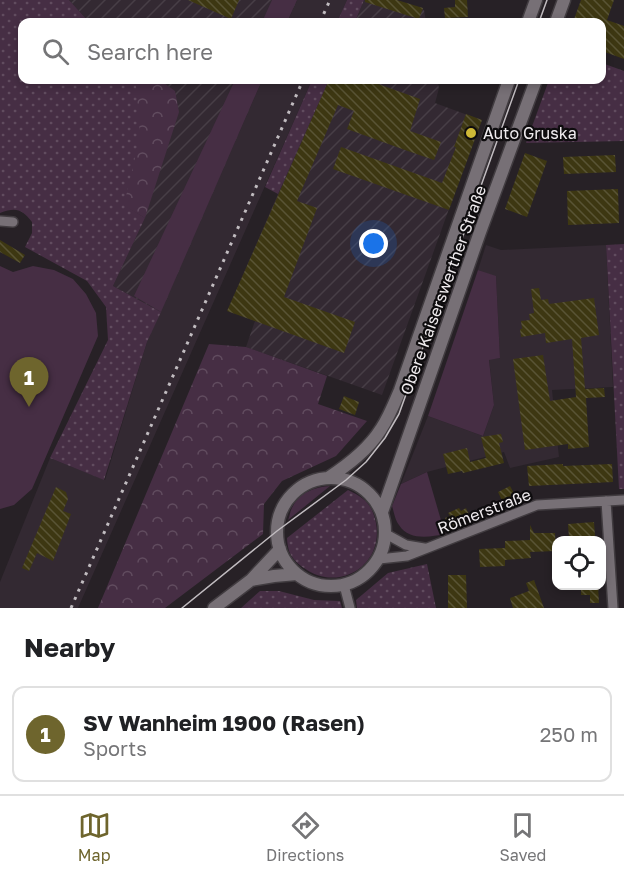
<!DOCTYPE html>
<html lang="en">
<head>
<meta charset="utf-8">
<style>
  body { margin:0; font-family:"Golos Text",sans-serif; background:#f2f2f2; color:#202124 }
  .controls { position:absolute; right:18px; bottom:18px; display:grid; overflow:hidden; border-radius:12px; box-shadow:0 3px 9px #0003 }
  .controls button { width:54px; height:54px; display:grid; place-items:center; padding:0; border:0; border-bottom:2px solid #e0e0e0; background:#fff; color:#202124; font:30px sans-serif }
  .you { position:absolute; left:374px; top:244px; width:21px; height:21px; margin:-15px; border:4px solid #fff; border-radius:50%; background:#1a73e8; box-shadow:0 0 0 9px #1a73e833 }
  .badge { display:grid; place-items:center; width:39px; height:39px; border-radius:50%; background:#6e652d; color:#fff; font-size:20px; font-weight:700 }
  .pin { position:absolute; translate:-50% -50px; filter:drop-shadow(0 2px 3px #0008) }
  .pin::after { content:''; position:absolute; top:32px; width:21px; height:18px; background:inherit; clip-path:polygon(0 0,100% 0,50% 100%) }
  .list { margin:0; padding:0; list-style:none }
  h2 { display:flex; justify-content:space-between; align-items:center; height:78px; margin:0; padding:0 24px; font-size:26px }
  h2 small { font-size:20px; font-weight:400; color:#757577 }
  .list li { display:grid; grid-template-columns:39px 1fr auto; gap:18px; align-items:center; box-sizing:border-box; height:96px; margin:0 12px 12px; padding:0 12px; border:2px solid #e0e0e0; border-radius:12px }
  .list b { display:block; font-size:22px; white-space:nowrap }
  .list p { margin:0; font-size:20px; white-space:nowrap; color:#757577 }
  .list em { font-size:20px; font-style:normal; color:#757577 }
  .icon { flex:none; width:33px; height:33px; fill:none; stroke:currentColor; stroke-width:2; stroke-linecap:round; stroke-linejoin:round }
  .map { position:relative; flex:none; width:624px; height:608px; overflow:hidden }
  .search { position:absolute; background:#fff; box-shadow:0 3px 9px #0003; left:18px; right:18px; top:18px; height:66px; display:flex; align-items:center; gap:15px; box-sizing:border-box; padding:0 21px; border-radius:12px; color:#757577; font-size:22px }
  .sheet { height:186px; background:#fff }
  nav { display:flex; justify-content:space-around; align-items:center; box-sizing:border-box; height:84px; border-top:2px solid #e0e0e0; background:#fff; font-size:16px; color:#757577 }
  nav a { display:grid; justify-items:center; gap:3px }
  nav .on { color:#6e652d }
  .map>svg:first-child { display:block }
  .built { fill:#332932 }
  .industrial { fill:url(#industrial-furrows) }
  .grass { fill:#462e44 }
  .forest { fill:url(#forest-crowns) }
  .park { fill:url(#park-dots) }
  .building { fill:url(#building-back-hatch) }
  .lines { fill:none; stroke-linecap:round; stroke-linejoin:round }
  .minor-casing { stroke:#413c40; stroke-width:12 }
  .tertiary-casing { stroke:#413c40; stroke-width:15 }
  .minor { stroke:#777076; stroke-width:9 }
  .tertiary { stroke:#777076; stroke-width:12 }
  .tram { stroke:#c1bcc0; stroke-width:1.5 }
  .rail { stroke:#c1bcc0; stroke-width:3; stroke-dasharray:3 6; stroke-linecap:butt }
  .poi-dot { fill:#ceb837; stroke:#0e0c0e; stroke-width:2 }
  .labels { text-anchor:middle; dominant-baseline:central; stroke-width:4.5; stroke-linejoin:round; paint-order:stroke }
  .poi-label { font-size:16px; fill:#efebee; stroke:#0e0c0e; text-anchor:start }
  .street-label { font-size:16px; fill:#efebee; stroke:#0e0c0e }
</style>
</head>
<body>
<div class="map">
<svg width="624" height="608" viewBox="0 0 624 608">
  <defs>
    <pattern id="industrial-furrows" width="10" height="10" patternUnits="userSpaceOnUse" patternTransform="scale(1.5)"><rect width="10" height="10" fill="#332932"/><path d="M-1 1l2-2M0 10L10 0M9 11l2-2" fill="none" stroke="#473e46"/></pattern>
    <pattern id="forest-crowns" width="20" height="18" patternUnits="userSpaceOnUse" patternTransform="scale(1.5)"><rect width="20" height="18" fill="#462e44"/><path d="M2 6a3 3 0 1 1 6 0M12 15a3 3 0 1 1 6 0" fill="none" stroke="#614c5f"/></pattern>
    <pattern id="park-dots" width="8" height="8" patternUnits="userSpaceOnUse" patternTransform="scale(1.5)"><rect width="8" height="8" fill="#462e44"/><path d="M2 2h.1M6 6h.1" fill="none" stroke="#614c5f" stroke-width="1.8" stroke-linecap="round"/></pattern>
    <pattern id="building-back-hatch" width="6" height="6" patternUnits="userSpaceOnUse" patternTransform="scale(1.5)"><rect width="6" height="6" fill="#3d3712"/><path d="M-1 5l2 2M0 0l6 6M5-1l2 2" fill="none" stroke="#595435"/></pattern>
  </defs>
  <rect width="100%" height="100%" fill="#272126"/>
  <path class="built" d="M297,0H347L337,22H287Z
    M262,80H312L78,608H0V582L50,458L105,480L147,342Z
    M486,245L501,250L606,245L613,387L552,390L559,457L510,468L504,452L427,472L401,484L428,416L483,436L494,405L489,359L500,358L496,277L478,270Z"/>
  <path class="industrial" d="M69,0H297L287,22H89Z
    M364,0H391L424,10L426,22H355Z
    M131,80H262L161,312L113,286L145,218L124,205Z
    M329,80H437L439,88L435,103L481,120L382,395L246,347L255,321L228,310L278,194Z"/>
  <path class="grass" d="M272,0H297L287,22H262Z
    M235,80H262L161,312L134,296Z
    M0,266L13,272L33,266L54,270L73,279L86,294L96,313L98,336L32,489L14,505L0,509Z
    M478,270L496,276L500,358L489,360L494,405L483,436L428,416Z
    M427,472L445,534C430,537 409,541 399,525C395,520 394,512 392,506L401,484Z
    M330,486L288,520C290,516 290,510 293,506C300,492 316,487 330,486Z"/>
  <path class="forest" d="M0,27L22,80H160L175,91L179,112L145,218L0,133Z
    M209,344L246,347L327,376L318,404L367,421L336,456L282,481L264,504L263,534L165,608H98Z"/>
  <path class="park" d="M0,0H69L89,22H22V80H131L136,85L140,136L124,205L145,218L113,286L161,312L147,342L104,480L50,458L108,340L106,307L87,281L25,247L32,233V222C22,209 16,207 0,213Z
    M347,0H364L355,22H337Z
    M602,63L624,71V141L526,143L549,80H602Z
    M312,80H329L278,194L265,187Z
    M624,244V489H619L606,245Z
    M348,490C365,498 372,504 376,523C384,566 338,593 304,568C298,564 292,559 289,551C288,547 287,542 287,538Z
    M427,564L436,608H357L356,600L388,573Z
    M260,591H279L314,600L340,601L342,608H241Z"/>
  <path class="building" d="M188,0H239L231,19Z
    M365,0H397L423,8L419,19L365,2Z
    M455,0H467L468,17L445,18L444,8L455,7Z
    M581,0H614L607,20L624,26V59L602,51V22H573Z
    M329,80H367L420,99L410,131L441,142L434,160L405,150L347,129L354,111L338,105L297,201L317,208L284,297L355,322L344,353L227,311Z
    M466,114L482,120L449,210L333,169L341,147L442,183L456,147H454Z
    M525,153L547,161L527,217L505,209Z
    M615,155L616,172L564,174L563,157Z
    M618,189L619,223L568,225L567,191Z
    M0,240L25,255L20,263L0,252Z
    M539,288L541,300L548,299L549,304L594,298L599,335L581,338L585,389L604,388L605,397L586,398L589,447L568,449V444L525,450L513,359L543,355L550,401L576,397L572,339L546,343L545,333L521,337L520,329H522L521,321L530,320L529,314L534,313L531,289Z
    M344,396L359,402L355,415L339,409Z
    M501,434L503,442L499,443L504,463L463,473L462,471L448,474L443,454L467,448L470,462L486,458L481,437Z
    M563,464V466L612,464L613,482L529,486L527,466Z
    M510,486L517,499L504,505L498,492Z
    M56,487L66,492L68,499L63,511L71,514L53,561L37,553L29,571L22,568Z
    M459,508L461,511L466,508L472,521L451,531L445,518L450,516L448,513Z
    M594,522L595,536L569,538L568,524Z
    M530,525L534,533H555L556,551L530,552L531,558L505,560V566L480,567L479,549L505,548V541L530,540Z
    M448,575H466L467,608H448Z
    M534,580L544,608H513L510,598L529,591L526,583Z
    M581,585H598L599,603H590V595H581Z"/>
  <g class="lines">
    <defs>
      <path id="minor" d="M0,221L13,222
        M606,501L613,608
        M386,534L406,545L424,548
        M379,559L407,556L537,505L624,500
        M344,585L350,608"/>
      <path id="tertiary" d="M528,22L536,0
        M556,22L564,0
        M328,478C348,465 368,450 381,429C389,417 394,404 400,390L509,80
        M277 532a54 54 0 1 1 108 0a54 54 0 1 1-108 0Z
        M382,512L480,232L536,80
        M251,580L274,576L297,574
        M214,608L251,580L280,549"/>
    </defs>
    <use href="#minor" class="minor-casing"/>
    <use href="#tertiary" class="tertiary-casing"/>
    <use href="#minor" class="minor"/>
    <use href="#tertiary" class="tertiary"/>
    <path class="tram" d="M539,22L547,0
      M182,608L277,531L346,480L366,462L385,438L399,414L519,80"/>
    <path class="rail" d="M320,22L330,0
      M71,608L303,80"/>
  </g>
  <circle class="poi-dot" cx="471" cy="133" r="6"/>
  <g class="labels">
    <g class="poi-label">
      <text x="483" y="133">Auto Gruska</text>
    </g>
    <g class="street-label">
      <text transform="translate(443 290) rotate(-70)">Obere Kaiserswerther Straße</text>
      <text transform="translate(484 511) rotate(-21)">Römerstraße</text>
    </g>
  </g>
</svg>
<div class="controls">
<button><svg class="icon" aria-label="locate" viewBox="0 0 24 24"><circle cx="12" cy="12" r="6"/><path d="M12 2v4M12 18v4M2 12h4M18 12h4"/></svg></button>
</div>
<div class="you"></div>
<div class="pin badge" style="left:29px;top:407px">1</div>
<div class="search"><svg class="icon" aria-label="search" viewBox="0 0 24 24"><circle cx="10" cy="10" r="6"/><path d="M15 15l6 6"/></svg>Search here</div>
</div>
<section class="sheet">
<h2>Nearby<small></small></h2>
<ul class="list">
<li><span class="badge">1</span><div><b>SV Wanheim 1900 (Rasen)</b><p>Sports</p></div><em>250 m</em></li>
</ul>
</section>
<nav>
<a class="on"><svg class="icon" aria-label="map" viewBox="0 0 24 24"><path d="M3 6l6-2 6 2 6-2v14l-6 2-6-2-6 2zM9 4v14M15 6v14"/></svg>Map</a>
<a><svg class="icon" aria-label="directions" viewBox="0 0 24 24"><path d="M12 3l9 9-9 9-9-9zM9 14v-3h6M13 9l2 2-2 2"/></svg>Directions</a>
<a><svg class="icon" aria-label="saved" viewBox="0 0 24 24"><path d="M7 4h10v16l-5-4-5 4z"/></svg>Saved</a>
</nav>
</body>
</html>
